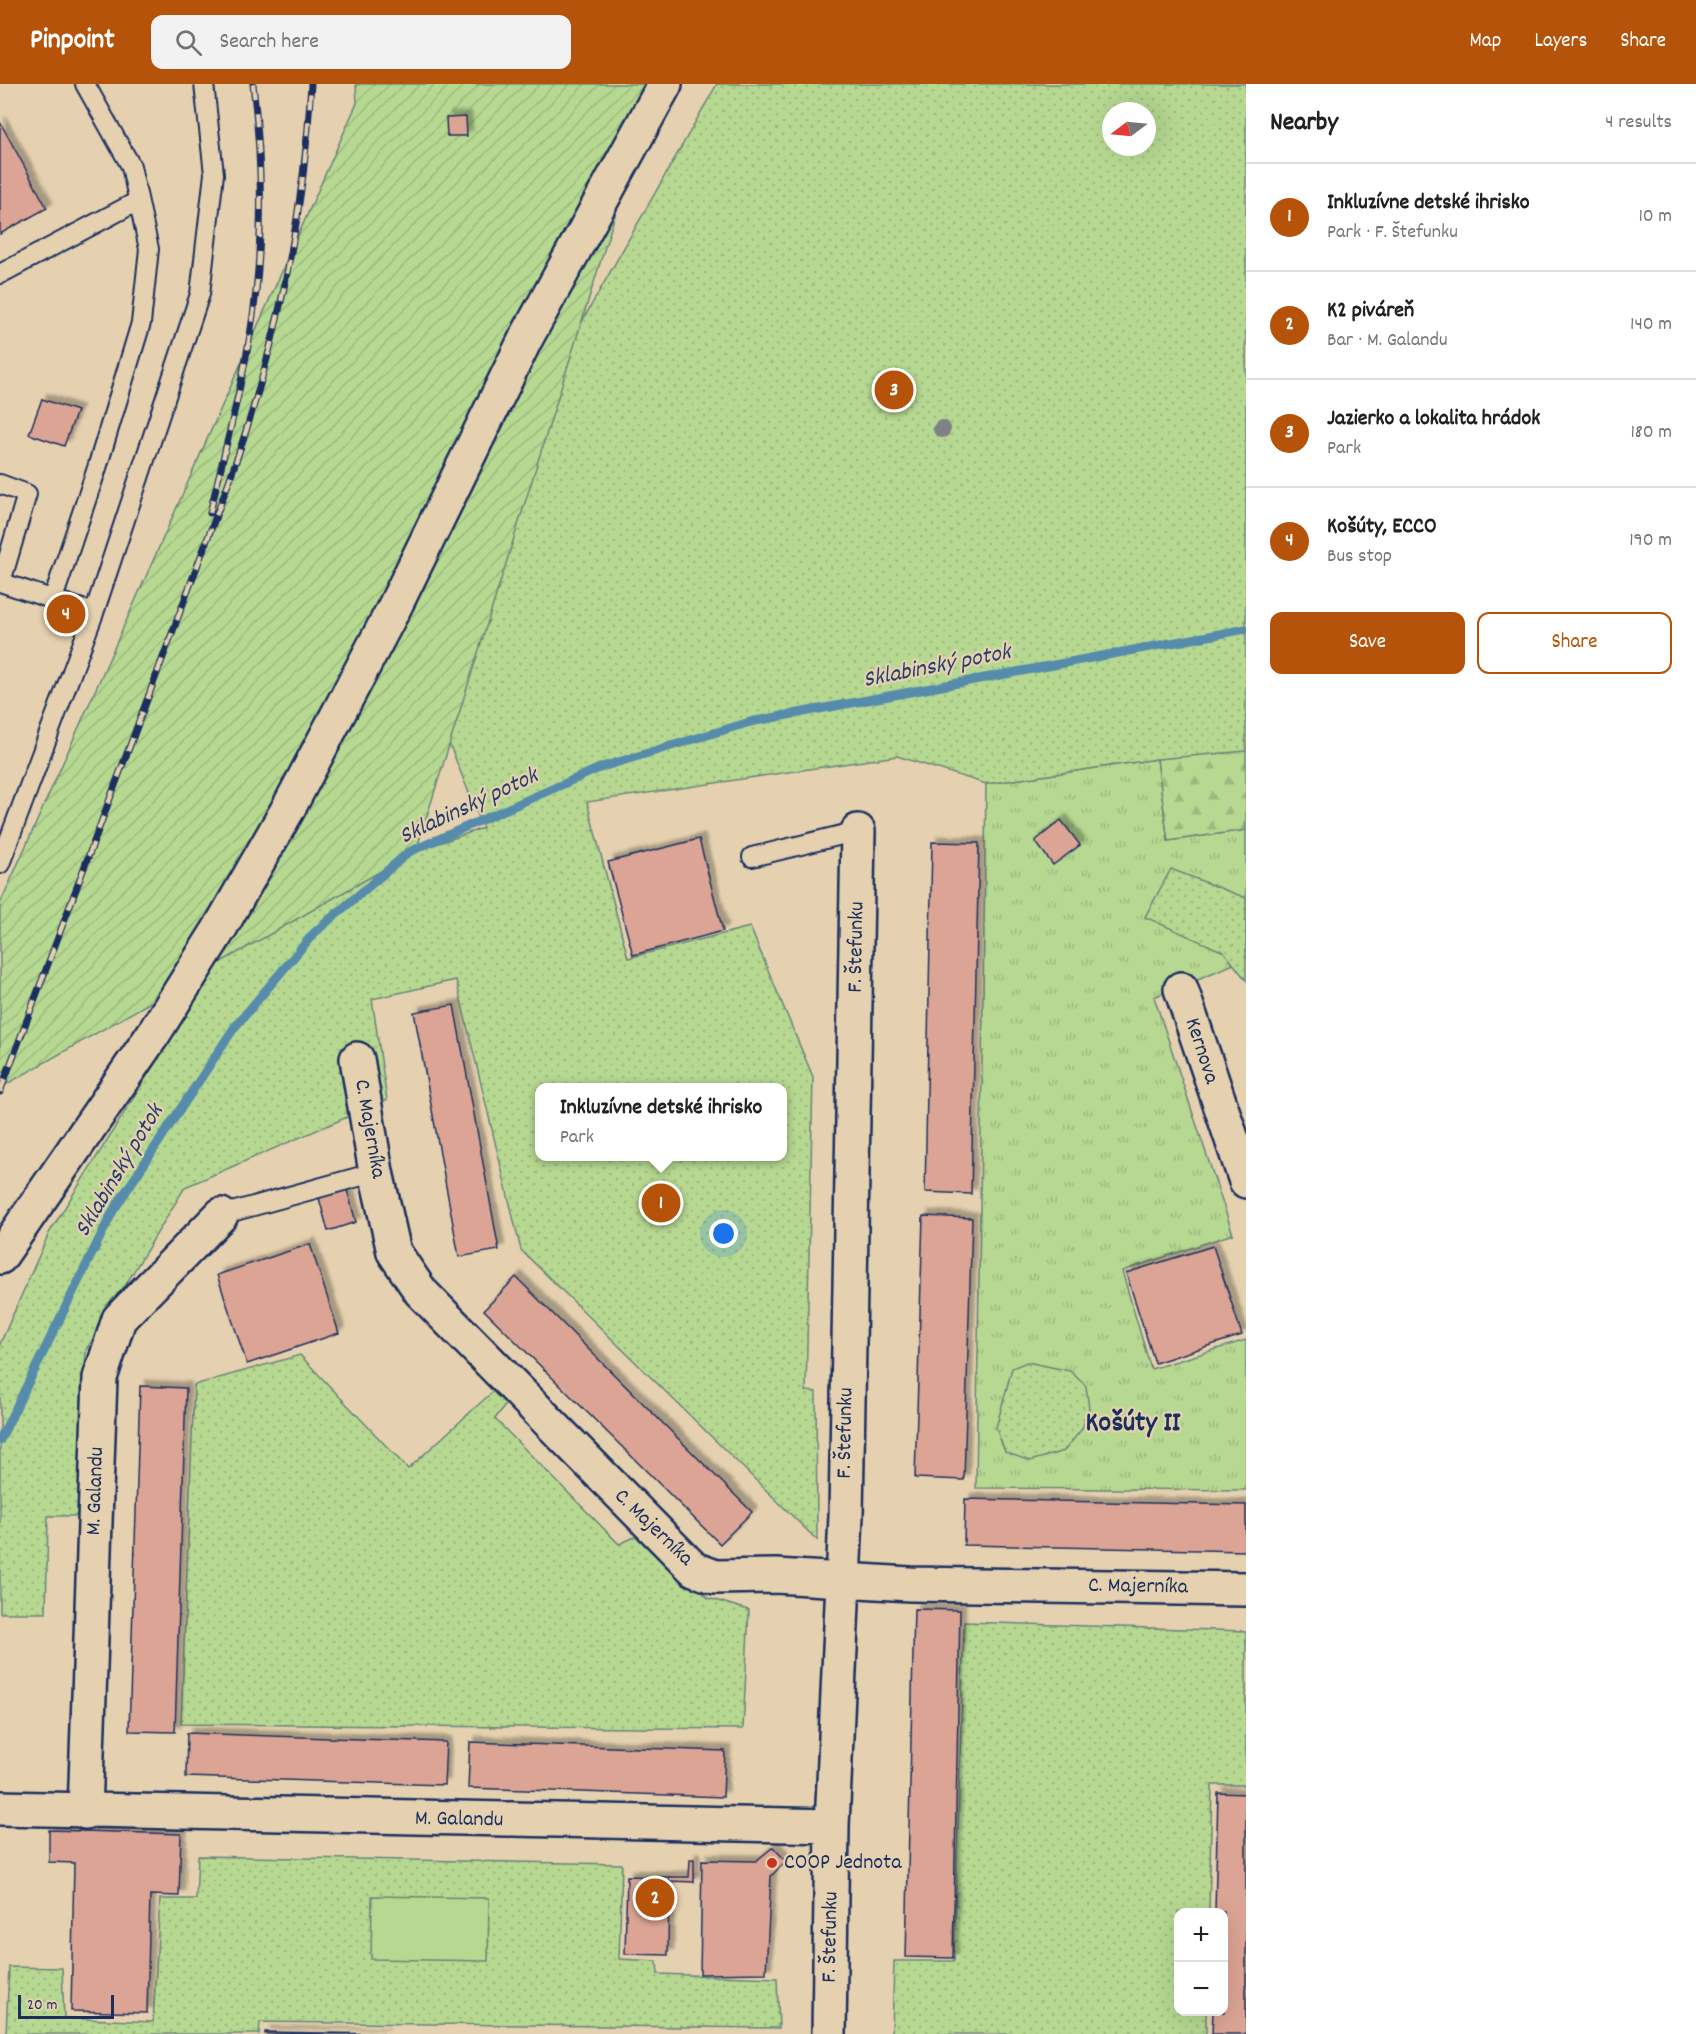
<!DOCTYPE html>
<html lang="en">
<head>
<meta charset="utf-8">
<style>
  body { margin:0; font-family:Dekko,sans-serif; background:#f2f2f2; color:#202124 }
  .controls { position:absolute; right:18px; bottom:18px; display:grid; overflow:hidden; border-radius:12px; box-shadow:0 6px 24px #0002 }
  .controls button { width:54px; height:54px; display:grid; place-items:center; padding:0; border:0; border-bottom:2px solid #e0e0e0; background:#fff; color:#202124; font:30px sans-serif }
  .compass { position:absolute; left:1102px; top:18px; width:54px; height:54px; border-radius:50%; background:#fff; box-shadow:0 6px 24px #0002; rotate:254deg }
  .scale { position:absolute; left:18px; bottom:15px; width:96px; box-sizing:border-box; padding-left:6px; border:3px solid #1b2f5e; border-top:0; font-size:16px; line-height:21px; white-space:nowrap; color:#1b2f5e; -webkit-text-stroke:4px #e5d1b0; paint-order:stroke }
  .you { position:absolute; left:724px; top:1150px; width:21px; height:21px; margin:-15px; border:4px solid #fff; border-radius:50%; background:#1a73e8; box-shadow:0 0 0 9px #1a73e833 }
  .badge { display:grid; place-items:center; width:39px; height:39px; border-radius:50%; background:#b45309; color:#fff; font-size:20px; font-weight:700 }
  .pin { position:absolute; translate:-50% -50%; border:3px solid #fff; box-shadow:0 2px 6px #0006 }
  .popup { position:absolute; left:535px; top:999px; width:252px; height:78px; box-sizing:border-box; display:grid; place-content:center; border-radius:12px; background:#fff; filter:drop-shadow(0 2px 4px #0005); font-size:20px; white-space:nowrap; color:#757577 }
  .popup b { font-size:22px; color:#202124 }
  .popup::after { content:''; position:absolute; left:50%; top:100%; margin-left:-12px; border:12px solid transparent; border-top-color:#fff }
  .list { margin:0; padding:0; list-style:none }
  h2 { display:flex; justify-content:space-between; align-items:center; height:78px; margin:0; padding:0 24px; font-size:26px }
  h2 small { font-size:20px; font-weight:400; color:#757577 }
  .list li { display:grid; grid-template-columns:39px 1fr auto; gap:18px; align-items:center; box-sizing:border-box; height:108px; padding:0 24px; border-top:2px solid #e0e0e0 }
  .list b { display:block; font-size:22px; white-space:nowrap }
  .list p { margin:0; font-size:20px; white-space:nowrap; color:#757577 }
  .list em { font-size:20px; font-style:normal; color:#757577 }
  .actions { display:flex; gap:12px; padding:18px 24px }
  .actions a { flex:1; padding:14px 0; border:2px solid #b45309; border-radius:12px; text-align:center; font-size:21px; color:#b45309 }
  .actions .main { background:#b45309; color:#fff }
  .icon { flex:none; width:33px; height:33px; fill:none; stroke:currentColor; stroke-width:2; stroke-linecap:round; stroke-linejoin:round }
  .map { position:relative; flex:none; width:1246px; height:1950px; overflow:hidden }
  header { display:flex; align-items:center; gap:36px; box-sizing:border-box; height:84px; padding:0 30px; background:#b45309; color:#fff }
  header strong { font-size:28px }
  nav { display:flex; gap:33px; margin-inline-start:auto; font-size:21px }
  .search { width:420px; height:54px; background:#f2f2f2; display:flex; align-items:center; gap:15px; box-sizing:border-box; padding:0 21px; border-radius:12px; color:#757577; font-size:22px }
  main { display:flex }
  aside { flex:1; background:#fff }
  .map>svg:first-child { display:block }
  .grass { fill:url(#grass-tufts); stroke:#688478; stroke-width:1.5 }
  .forest { fill:url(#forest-firs); stroke:#688478; stroke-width:1.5 }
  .park { fill:url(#park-dots); stroke:#688478; stroke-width:1.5; fill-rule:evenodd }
  .garden { fill:url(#garden-furrows); stroke:#688478; stroke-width:1.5 }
  .pitch { fill:#b6d891; stroke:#688478; stroke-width:1.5 }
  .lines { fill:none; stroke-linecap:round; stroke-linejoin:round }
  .stream { stroke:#578bab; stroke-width:9 }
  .building { fill:#dca494; stroke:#1b2f5e; stroke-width:1.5; filter:url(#shadow) }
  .lane-casing { stroke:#1b2f5e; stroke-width:22 }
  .street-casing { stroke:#1b2f5e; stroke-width:38 }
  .lane { stroke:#e5d1b0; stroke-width:18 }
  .street { stroke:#e5d1b0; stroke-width:33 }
  .rail-casing { stroke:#1b2f5e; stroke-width:7 }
  .rail { stroke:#e5d1b0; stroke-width:4.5; stroke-dasharray:14; stroke-linecap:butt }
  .tree { fill:#7e8186 }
  .poi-dot { fill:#c8321e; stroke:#e5d1b0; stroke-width:2 }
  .labels { text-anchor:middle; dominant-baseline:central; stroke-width:4.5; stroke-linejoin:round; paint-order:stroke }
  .street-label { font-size:22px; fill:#1b2f5e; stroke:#e5d1b0 }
  .poi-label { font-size:22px; fill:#1b2f5e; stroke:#e5d1b0; text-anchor:start }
  .water-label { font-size:24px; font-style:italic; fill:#253e6b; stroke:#e5d1b0 }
  .district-label { font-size:28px; font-weight:bold; fill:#1b2f5e; stroke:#e5d1b0 }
</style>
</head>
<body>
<header>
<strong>Pinpoint</strong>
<div class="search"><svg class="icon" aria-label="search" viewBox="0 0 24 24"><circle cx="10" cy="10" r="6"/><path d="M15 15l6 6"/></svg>Search here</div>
<nav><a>Map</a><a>Layers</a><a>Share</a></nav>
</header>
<main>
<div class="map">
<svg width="1246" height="1950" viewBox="0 0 1246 1950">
  <defs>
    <pattern id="grass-tufts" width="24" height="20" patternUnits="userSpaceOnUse" patternTransform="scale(1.5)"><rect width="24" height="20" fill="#b6d891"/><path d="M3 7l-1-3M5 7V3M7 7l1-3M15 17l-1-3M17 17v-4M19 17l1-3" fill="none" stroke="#9cba7f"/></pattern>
    <pattern id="forest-firs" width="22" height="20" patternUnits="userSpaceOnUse" patternTransform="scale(1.5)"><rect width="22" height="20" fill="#b6d891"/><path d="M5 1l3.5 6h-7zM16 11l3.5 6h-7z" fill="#9cba7f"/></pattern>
    <pattern id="park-dots" width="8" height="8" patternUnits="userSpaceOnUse" patternTransform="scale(1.5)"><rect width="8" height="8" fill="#b6d891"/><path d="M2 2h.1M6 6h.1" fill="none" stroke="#9cba7f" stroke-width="1.8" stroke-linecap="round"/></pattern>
    <pattern id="garden-furrows" width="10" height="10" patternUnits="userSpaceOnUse" patternTransform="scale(1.5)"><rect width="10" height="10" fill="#b6d891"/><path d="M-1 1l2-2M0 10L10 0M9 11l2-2" fill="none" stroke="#9cba7f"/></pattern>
    <filter id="shadow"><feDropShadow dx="5.5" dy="-5.5" stdDeviation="1.5" flood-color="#0004"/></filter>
  </defs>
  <rect width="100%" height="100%" fill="#e5d1b0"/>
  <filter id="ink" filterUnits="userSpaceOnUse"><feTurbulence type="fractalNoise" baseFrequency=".0167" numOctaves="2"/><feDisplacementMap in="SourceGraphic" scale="12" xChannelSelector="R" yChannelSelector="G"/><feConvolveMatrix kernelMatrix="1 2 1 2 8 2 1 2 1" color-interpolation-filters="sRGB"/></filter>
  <g filter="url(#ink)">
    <path class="grass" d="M1157,675L1168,757L1246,746V875L1154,913L1233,1150L1122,1187L1151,1285L1246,1256V1406L976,1404L986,700Z"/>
    <path class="forest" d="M1246,662V746L1168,757L1157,675Z"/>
    <path class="park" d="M717,0H1246V667L1157,675L986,700L897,672L587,718L628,874L750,843L813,993L806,1307L816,1308L817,1456L521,1166L456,896L372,915L387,1016L185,1103L86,1266L77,1432H48L46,1529H0V1260L49,1149L217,880L416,767L483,744L405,549ZM1111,27H1147V63H1111ZM540,1004H783V1072H540Z
      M1171,785L1246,814V896L1224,868L1145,833Z
      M300,1271L408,1385L500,1301L511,1313L495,1335L619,1460L646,1448L708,1514L749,1526L743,1645L181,1640L194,1301Z
      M1027,1278L1070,1287L1086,1302L1089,1325L1082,1345L1064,1367L1030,1377L1005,1368L996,1344L1012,1284Z
      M964,1538L1246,1547V1701H1212L1209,1828H1178V1928H1206V1950H892L894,1877H954Z
      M198,1772L622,1780L619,1875L657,1877L658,1890L777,1894L779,1944L260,1938L259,1950H6L9,1883L62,1884L64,1934L153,1938L160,1815H196Z"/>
    <path class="garden" d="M356,0H656L416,767L0,1004V820L357,19Z"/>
    <path class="pitch" d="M372,1812L489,1814L488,1877L371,1875Z"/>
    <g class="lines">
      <path class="stream" d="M0,1356L113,1127L234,944L314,849L409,768L602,683L750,638L1246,545"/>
    </g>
    <path class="building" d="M466,33L467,52H447L446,34Z
      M0,38L47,124L0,150Z
      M42,315L77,327L64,362L29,350Z
      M1061,736L1080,761L1053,781L1035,757Z
      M699,755L723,847L633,871L608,778Z
      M932,758L979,759L971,1110L925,1108Z
      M454,921L499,1166L459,1173L414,928Z
      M347,1106L356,1138L328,1147L319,1114Z
      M923,1132L972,1134L964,1396L915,1394Z
      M310,1160L339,1249L247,1280L217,1191Z
      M1213,1162L1242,1251L1155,1279L1126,1189Z
      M516,1193L752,1428L720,1460L484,1226Z
      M140,1302L186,1304L175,1648L129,1647Z
      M965,1415L1246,1421V1467L964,1461Z
      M914,1525L960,1526L953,1874L906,1873Z
      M187,1649L446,1658L444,1701L186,1693Z
      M470,1658L725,1667L723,1713L468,1704Z
      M1218,1709L1246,1710V1950H1212L1213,1928H1224V1828H1215Z
      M49,1746L181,1750L179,1812L150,1811L147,1929L71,1927L74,1779L49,1778Z
      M773,1763L786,1777L771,1792L766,1889L700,1890L702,1776L756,1777Z
      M690,1775H694V1798L669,1797V1793H689Z
      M627,1792L669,1793L668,1871L625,1870Z
      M265,1948L384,1950H265Z"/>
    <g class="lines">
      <defs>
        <path id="lane" d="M0,190L138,117
          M0,400L27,410L1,498
          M0,498L94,529
          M53,515L97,384L141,239L149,165L131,82L85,0
          M752,773L858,747
          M0,780L94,529L200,210L214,90L204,0
          M221,1131L376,1088"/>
        <path id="street" d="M1181,905L1246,1097
          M357,975L376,1088L394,1168L421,1208L694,1485L715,1493L776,1492L910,1500L1246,1505
          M0,1173L154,949L220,844L288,725L394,524L525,256L665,0
          M0,1724L832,1742
          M85,1728L100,1294L119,1235L221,1131
          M829,1950L832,1742L846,1431L858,747"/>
      </defs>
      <use href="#lane" class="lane-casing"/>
      <use href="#street" class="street-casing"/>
      <use href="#lane" class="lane"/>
      <use href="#street" class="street"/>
      <defs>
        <path id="rail" d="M210,429C224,369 240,311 250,251C264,168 263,83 253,0
          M0,1008L228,400C274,272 304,137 311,0"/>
      </defs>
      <use href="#rail" class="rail-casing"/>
      <use href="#rail" class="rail"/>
    </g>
    <circle class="tree" cx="942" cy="345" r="9"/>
  </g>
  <circle class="poi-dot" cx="772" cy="1779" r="6"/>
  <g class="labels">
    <g class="street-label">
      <text transform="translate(857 863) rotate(-89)">F. Štefunku</text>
      <text transform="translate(1201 967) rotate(72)">Kernova</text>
      <text transform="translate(369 1045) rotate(80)">C. Majerníka</text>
      <text transform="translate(846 1349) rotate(-89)">F. Štefunku</text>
      <text transform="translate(96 1407) rotate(-88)">M. Galandu</text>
      <text transform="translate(653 1444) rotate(44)">C. Majerníka</text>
      <text transform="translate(1138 1503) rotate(1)">C. Majerníka</text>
      <text transform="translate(459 1736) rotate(1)">M. Galandu</text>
      <text transform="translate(831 1853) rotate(-89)">F. Štefunku</text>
    </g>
    <g class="poi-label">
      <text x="784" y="1779">COOP Jednota</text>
    </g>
    <g class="water-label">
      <text transform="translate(937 583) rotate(-11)">Sklabinský potok</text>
      <text transform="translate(469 723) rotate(-25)">Sklabinský potok</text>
      <text transform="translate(120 1087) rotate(-59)">Sklabinský potok</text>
    </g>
    <g class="district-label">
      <text x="1133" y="1341">Košúty II</text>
    </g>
  </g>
</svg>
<div class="controls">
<button>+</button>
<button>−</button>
</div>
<svg class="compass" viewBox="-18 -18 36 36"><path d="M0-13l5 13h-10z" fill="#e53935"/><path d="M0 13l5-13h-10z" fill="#757577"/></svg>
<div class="scale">20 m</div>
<div class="you"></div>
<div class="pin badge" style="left:661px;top:1119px">1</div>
<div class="popup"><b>Inkluzívne detské ihrisko</b>Park</div>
<div class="pin badge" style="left:655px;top:1814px">2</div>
<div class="pin badge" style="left:894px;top:306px">3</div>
<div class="pin badge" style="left:66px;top:530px">4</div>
</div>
<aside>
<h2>Nearby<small>4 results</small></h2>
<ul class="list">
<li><span class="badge">1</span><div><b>Inkluzívne detské ihrisko</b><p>Park · F. Štefunku</p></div><em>10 m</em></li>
<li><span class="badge">2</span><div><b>K2 piváreň</b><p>Bar · M. Galandu</p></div><em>140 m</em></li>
<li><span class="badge">3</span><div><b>Jazierko a lokalita hrádok</b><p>Park</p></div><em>180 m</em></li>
<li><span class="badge">4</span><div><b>Košúty, ECCO</b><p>Bus stop</p></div><em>190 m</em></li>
</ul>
<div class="actions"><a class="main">Save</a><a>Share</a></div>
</aside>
</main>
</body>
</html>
